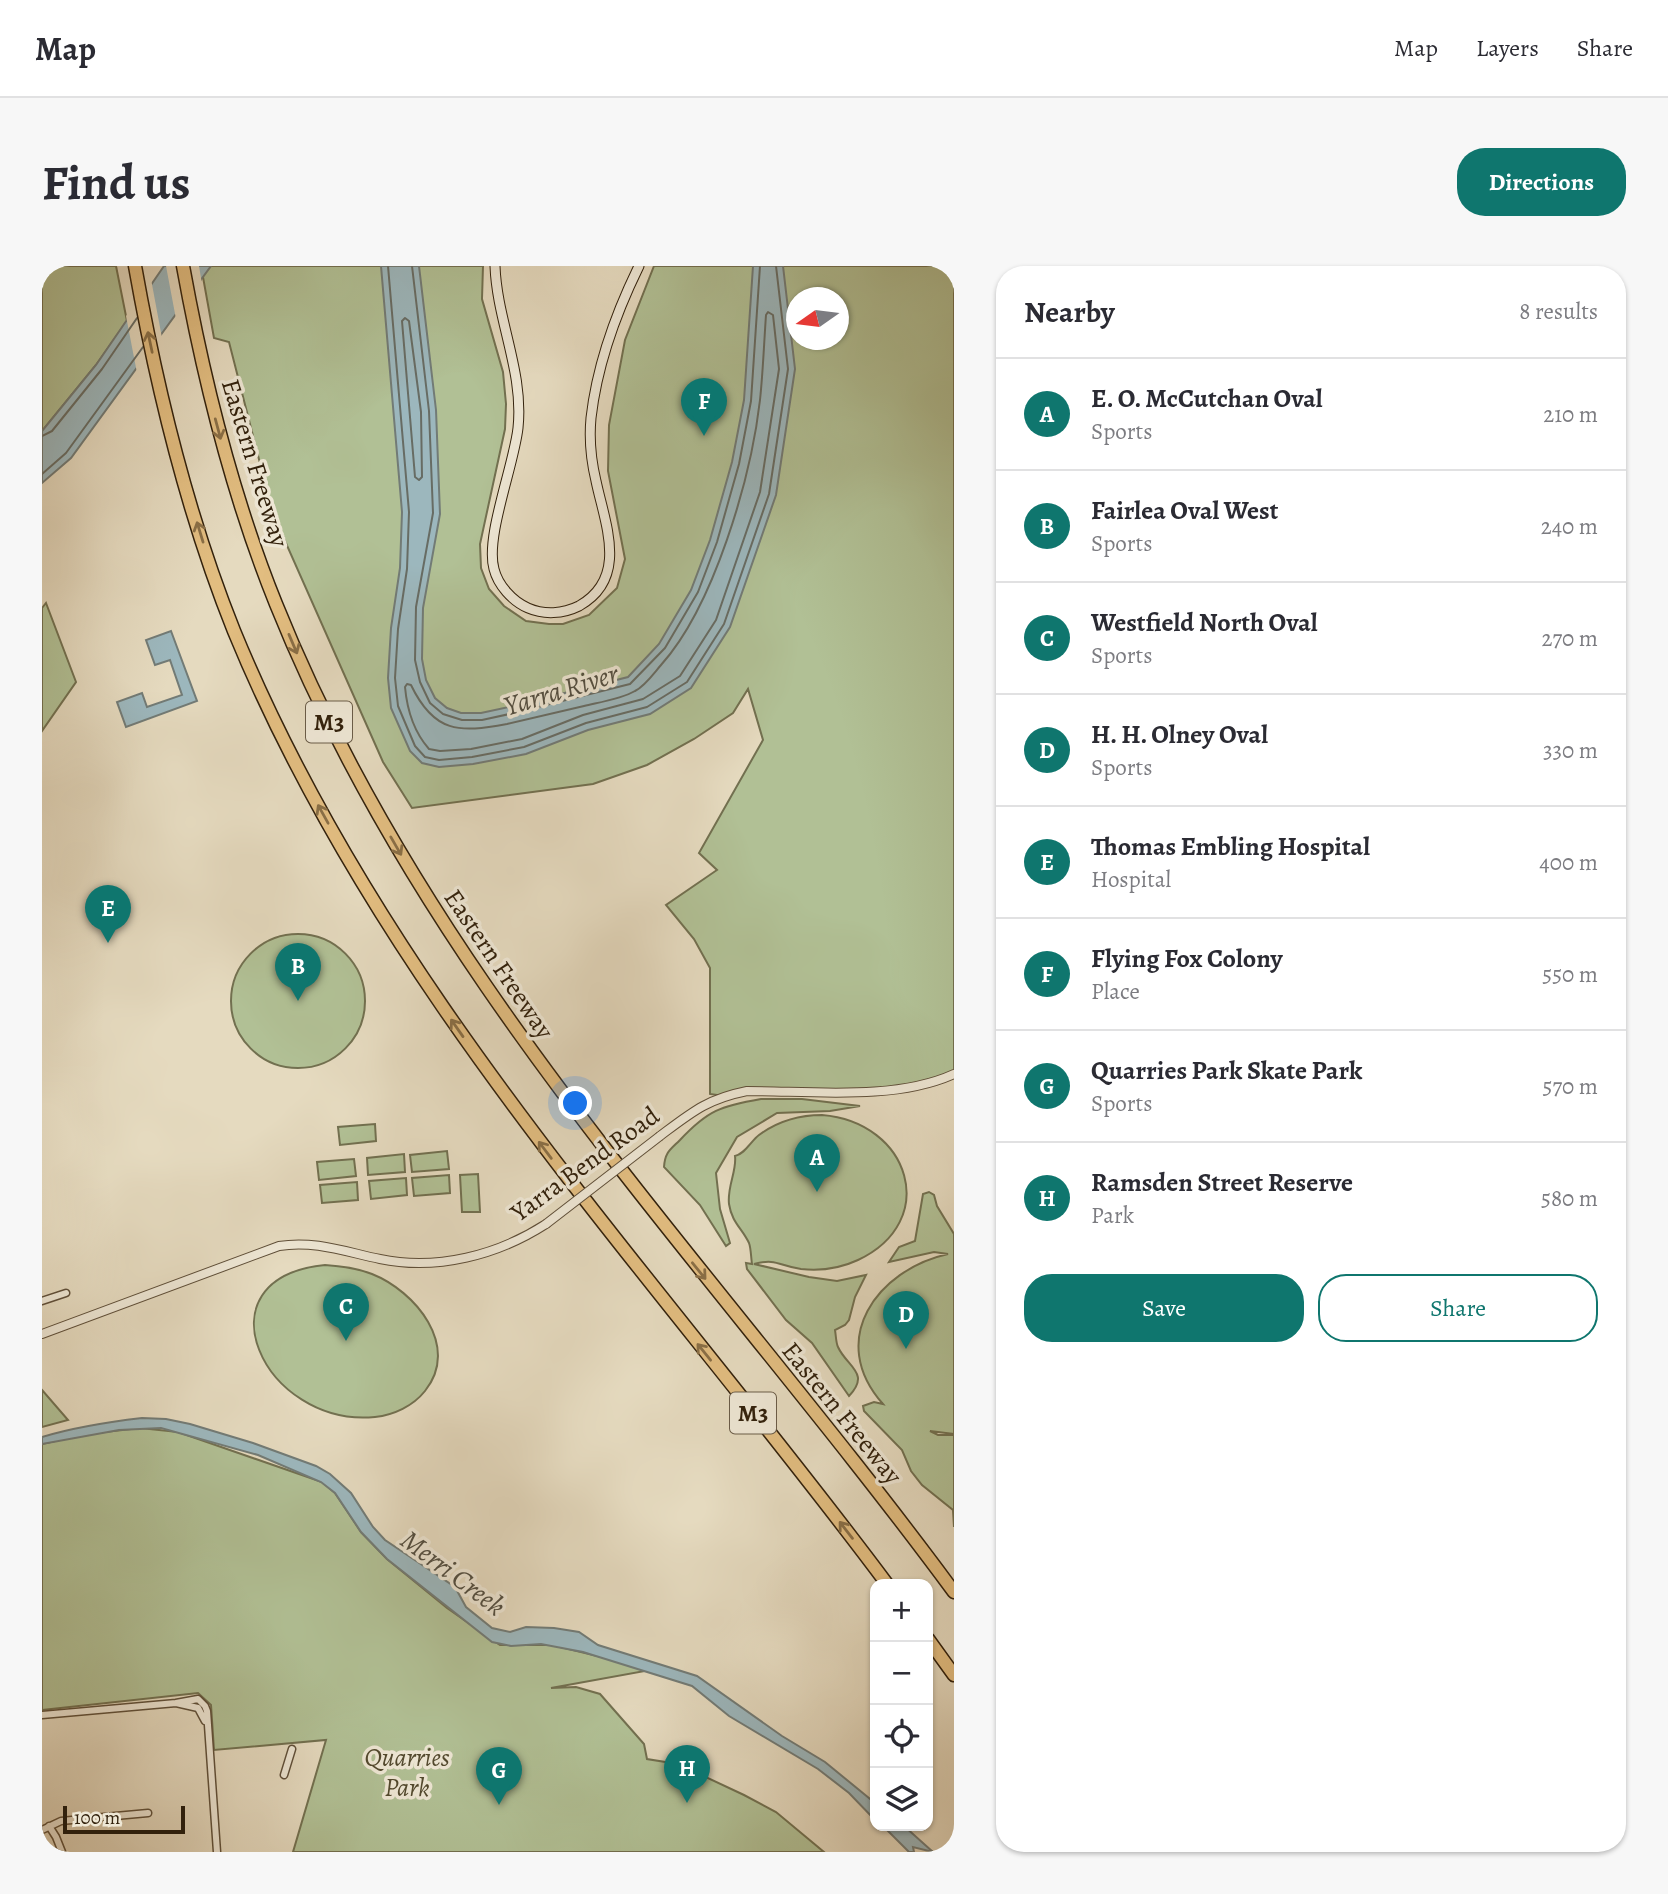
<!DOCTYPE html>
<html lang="en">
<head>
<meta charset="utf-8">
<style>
  body { margin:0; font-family:Alegreya,serif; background:#f7f7f7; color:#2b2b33 }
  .controls { position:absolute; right:21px; bottom:21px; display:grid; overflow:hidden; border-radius:14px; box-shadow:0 2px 5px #0004 }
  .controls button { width:63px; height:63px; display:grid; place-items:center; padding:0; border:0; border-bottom:2px solid #e1e1e2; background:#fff; color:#2b2b33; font:35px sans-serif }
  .compass { position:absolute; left:744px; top:21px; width:63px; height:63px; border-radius:50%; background:#fff; box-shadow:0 2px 5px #0004; rotate:256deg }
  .scale { position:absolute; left:21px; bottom:18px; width:122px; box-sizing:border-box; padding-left:7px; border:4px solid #32210c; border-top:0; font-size:19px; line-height:24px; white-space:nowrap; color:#32210c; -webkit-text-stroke:5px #eee7d5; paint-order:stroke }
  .you { position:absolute; left:534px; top:838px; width:24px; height:24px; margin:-18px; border:5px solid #fff; border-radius:50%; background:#1a73e8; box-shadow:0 0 0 10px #1a73e833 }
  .badge { display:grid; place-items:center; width:46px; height:46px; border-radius:50%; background:#0f766e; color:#fff; font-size:23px; font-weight:700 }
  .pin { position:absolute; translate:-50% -58px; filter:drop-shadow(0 2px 4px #0008) }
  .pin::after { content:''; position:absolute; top:37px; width:24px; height:21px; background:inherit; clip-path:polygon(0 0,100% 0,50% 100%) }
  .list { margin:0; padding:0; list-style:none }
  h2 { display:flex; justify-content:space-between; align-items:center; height:91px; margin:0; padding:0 28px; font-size:30px }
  h2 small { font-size:23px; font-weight:400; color:#7c7c81 }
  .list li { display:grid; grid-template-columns:46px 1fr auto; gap:21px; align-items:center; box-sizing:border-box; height:112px; padding:0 28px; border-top:2px solid #e1e1e2 }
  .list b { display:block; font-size:26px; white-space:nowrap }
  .list p { margin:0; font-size:23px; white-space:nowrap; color:#7c7c81 }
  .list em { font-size:23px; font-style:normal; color:#7c7c81 }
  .actions { display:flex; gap:14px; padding:21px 28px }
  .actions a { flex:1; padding:16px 0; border:2px solid #0f766e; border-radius:28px; text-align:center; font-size:24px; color:#0f766e }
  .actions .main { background:#0f766e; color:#fff }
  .icon { flex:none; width:38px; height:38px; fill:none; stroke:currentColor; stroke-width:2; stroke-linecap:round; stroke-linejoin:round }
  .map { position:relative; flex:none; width:912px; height:1586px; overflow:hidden; border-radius:28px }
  header { display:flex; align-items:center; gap:42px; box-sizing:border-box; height:98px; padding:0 35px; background:#fff; border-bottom:2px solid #e1e1e2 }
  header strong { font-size:33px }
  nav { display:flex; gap:38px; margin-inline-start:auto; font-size:24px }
  .intro { display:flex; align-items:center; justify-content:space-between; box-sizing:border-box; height:168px; padding:0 42px }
  h1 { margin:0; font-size:49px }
  .button { padding:18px 32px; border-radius:28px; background:#0f766e; color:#fff; font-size:24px; font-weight:700 }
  main { display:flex; gap:42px; padding:0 42px }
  aside { flex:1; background:#fff; border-radius:28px; box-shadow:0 2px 5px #0004 }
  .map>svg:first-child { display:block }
  .green { fill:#b1c095; stroke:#727050; stroke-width:2; fill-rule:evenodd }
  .water { fill:#9cb7bd; stroke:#727b76; stroke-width:2 }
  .pier { fill:#e5dabf }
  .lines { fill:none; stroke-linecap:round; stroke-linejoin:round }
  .shore { stroke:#676c64; stroke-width:2 }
  .minor-casing { stroke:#5f4f39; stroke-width:9 }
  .tertiary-casing { stroke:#5f4f39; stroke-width:10 }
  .secondary-casing { stroke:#32210c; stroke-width:11 }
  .motorway-casing { stroke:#32210c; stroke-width:15 }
  .minor { stroke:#eee7d5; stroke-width:6 }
  .tertiary { stroke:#eee7d5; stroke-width:8 }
  .secondary { stroke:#eee7d5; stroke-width:9 }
  .motorway { stroke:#e2bd80; stroke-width:12 }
  .tertiary-bridge-casing { stroke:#5f4f39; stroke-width:10; stroke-linecap:butt }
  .tertiary-bridge { stroke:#eee7d5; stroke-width:8 }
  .oneway { stroke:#8a6f46 }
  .labels { text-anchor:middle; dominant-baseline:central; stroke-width:7; stroke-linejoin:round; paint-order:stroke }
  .shield { fill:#eee7d5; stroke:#6a5c48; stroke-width:2 }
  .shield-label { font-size:24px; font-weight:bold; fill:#32210c }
  .street-label { font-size:26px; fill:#32210c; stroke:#eee7d5 }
  .park-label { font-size:26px; font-style:italic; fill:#52492e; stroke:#eee7d5 }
  .water-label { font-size:28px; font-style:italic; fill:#524e41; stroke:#eee7d5 }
</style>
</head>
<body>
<header>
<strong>Map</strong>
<nav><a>Map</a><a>Layers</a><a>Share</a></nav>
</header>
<div class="intro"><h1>Find us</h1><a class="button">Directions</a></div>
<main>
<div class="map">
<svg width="912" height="1586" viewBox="0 0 912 1586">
  <rect width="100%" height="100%" fill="#e5dabf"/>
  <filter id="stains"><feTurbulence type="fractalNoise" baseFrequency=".00286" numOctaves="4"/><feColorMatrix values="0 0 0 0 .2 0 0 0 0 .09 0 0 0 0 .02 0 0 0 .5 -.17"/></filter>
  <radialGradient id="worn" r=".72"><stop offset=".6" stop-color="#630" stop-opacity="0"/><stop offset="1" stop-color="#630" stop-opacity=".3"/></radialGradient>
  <path class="green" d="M0,0H74L85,55L54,99L0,165Z
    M159,0H441L440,33L461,106L464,138L463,163L438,278L439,302L447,323L462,340L484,355L507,358H521L547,349L575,322L583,293L566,205L567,159L583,74L612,0H912V808L871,821L682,830L668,828V702L652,673L624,639L675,604L657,587L721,474L706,423L691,447L652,473L605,499L551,518L370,542L341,496L231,248L187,76L172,72ZM754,32H796V74H754Z
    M4,337L34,416L0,465V342Z
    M189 735a67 67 0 1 1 134 0a67 67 0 1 1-134 0Z
    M719,833H760L818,840L788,845L735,847L695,871L674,907L678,943L688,977L684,980L658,939L622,901C623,886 628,884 638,874C666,844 679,840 719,833Z
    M780,849C868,856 899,955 816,994C799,1002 778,1005 759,1003C737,1000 735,992 712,998L767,1011L795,1015L824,1009L813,1031L807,1054L803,1059L793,1064C794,1070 794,1077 796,1081C805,1101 829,1107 807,1130L770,1077L744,1054L705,1003L704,997L710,998C709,992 709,982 707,977C700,962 690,957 687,938C685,920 695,905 693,890C703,888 709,875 717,869C736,855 758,849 780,849Z
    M333,858L334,875L298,879L296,861Z
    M405,885L407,903L370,906L368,889Z
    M362,888L363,906L326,909L325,892Z
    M312,893L314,910L277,914L275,896Z
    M436,908L438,946H420L418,909Z
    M407,909L408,927L372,930L370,912Z
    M364,912L365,929L329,933L327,915Z
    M315,916L316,934L280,937L278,919Z
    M887,926L892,929L895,940L912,968V1168L888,1165L896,1169H912V1261L911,1244L880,1219L869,1205L860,1184L822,1145L821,1140L832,1136L841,1138C784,1074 835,1004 906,988L892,986L847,996L857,981L873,975L881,928Z
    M283,999C299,1000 315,1002 330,1008C373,1025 419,1080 383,1125C371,1140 352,1149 333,1151C222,1162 152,1012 283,999Z
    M0,1124L26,1154L0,1161Z
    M98,1162L136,1166L280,1216L293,1227L319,1266L345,1293L405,1342L458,1379H510L576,1395L603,1405L509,1422L534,1421L558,1428L602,1478L605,1493L636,1498L702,1529L734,1546L782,1586H251L284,1474L172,1484L169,1439L156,1427L0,1444V1178L45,1168Z"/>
  <path class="water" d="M122,0H169L29,192L0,217V165L54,99Z
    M339,0H377L394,144L398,248L381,342L380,393L384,414L393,432L405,442L419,447H439L471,440L586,411L617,378L649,324L668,274L690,196L702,134L711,0H741L753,103L734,229L688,361L649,422L608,448L546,464L484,488L431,498L397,501L380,497L368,485L349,442L346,412L349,362L358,302L360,246Z
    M129,365L155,435L84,461L75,436L100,427L105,441L140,429L128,394L113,399L104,374Z
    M100,1152L124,1153L148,1158L211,1177L274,1200L288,1208L309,1227L331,1261L343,1274L413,1321L424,1341L450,1362L468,1366L484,1361L512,1362L537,1366L556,1379L655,1410L740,1470L783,1496L833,1537V1554L807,1527L776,1503L687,1450L650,1420L541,1386L499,1378L469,1380L450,1376L345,1293L319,1266L293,1227L279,1216L216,1189L119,1162L77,1164L0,1178V1171C33,1161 66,1156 100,1152Z
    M841,1560H862L891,1586L871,1581L872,1586H867Z"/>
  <path class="pier" d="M124,0H157L160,18L134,53Z
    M109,13L120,72L95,107L84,50Z"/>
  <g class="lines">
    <path class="shore" d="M346,0L367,246L365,303L356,363L353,412L356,440L373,480L383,491L397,494L430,491L482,481L544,457L605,441L645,416L682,358L727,228L746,103L734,0
      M370,0L387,145L391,247L374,341L373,394L378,416L388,437L401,448L420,454H440L472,447L588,418L623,382L656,326L675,276L697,198L709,135L718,0
      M726,46L731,49L737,103L718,226L674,354L638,410L601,433L541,449L480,473L429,483L398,485L387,483C372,466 365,443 363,421L365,418L369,419C392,467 417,467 465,458C491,452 517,446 542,440C559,436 579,433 593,425C603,420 612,407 619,399C672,340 709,212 718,134C721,106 722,77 724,49Z
      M363,52L367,55L379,146L380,211L377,214L373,211L360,55Z
      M0,170L10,165L60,103L95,52
      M0,208L24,187L101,81"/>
    <defs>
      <path id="minor" d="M0,1035L24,1027
        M134,1437L156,1433L163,1440L165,1445L175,1586
        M0,1449L134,1437L156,1442L163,1455
        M242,1509L250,1483
        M7,1560L14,1571L20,1586
        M0,1564L19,1555L106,1547"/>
      <path id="tertiary" d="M618,870C650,846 665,833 705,825C769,825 853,835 912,808
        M0,1068L237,980C272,974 304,986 338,993C395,1005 456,989 504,958"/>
      <path id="secondary" d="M453,0C455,55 482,106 476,162C472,199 443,271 452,303C456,319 470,335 486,342C502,349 521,348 537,340C587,312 563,258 554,215C549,194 547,173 549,152C555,99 574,47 597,0"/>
      <path id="motorway" d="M93,0C115,124 145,248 192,365C341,728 614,1008 845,1318
        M141,0C162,116 190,229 234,338C387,719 673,1002 912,1326
        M886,1373L912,1409"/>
    </defs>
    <use href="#minor" class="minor-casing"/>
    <use href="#tertiary" class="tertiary-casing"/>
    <use href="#secondary" class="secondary-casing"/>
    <use href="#motorway" class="motorway-casing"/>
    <use href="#minor" class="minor"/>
    <use href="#tertiary" class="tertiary"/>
    <use href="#secondary" class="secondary"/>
    <use href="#motorway" class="motorway"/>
    <defs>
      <path id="tertiary-bridge" d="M504,958L618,870"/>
    </defs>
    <use href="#tertiary-bridge" class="tertiary-bridge-casing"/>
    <use href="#tertiary-bridge" class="tertiary-bridge"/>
  </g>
  <defs><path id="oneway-shaft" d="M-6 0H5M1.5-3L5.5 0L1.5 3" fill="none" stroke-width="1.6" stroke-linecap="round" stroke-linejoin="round" transform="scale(1.75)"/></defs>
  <g class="oneway">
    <use href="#oneway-shaft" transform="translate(108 76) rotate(-102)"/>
    <use href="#oneway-shaft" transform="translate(176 163) rotate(75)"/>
    <use href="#oneway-shaft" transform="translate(158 266) rotate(-107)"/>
    <use href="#oneway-shaft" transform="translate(251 378) rotate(67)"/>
    <use href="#oneway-shaft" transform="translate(281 548) rotate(-119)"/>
    <use href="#oneway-shaft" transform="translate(354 580) rotate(60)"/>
    <use href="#oneway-shaft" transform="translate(415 762) rotate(-125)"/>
    <use href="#oneway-shaft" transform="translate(503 884) rotate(-127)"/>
    <use href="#oneway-shaft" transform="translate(657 1005) rotate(51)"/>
    <use href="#oneway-shaft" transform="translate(662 1086) rotate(-129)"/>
    <use href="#oneway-shaft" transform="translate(804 1264) rotate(-128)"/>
  </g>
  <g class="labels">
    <g class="shield">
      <rect x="264" y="435.5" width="46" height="41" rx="5"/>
      <rect x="688" y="1126.5" width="46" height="41" rx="5"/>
    </g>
    <g class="shield-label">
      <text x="287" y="456">M3</text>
      <text x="711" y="1147">M3</text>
    </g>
    <g class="street-label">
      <text transform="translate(213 197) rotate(73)">Eastern Freeway</text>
      <text transform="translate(457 698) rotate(56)">Eastern Freeway</text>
      <text transform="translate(543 898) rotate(-36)">Yarra Bend Road</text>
      <text transform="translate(800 1147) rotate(51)">Eastern Freeway</text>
    </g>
    <g class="park-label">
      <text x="365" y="1491">Quarries<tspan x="365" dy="30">Park</tspan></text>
    </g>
    <g class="water-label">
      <text transform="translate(519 424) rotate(-17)">Yarra River</text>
      <text transform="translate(411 1307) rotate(37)">Merri Creek</text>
    </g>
  </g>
  <rect width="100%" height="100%" filter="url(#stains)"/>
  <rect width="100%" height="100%" fill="url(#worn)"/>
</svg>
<div class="controls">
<button>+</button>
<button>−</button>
<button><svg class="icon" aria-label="locate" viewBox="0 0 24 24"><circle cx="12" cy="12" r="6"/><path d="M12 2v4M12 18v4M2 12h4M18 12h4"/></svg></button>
<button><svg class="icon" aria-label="layers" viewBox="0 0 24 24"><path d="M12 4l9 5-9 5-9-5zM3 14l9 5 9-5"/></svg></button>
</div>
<svg class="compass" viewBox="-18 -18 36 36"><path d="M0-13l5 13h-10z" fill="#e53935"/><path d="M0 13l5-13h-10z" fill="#7c7c81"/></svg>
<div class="scale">100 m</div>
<div class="you"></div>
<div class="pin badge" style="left:775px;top:926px">A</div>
<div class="pin badge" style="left:256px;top:735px">B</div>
<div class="pin badge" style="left:304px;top:1075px">C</div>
<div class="pin badge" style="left:864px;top:1083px">D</div>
<div class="pin badge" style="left:66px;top:677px">E</div>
<div class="pin badge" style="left:662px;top:170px">F</div>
<div class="pin badge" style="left:457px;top:1539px">G</div>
<div class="pin badge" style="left:645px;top:1537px">H</div>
</div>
<aside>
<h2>Nearby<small>8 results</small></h2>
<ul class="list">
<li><span class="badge">A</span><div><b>E. O. McCutchan Oval</b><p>Sports</p></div><em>210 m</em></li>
<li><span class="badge">B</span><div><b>Fairlea Oval West</b><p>Sports</p></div><em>240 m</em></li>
<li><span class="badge">C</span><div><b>Westfield North Oval</b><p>Sports</p></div><em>270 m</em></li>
<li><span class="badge">D</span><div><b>H. H. Olney Oval</b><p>Sports</p></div><em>330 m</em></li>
<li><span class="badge">E</span><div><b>Thomas Embling Hospital</b><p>Hospital</p></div><em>400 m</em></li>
<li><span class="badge">F</span><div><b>Flying Fox Colony</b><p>Place</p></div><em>550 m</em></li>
<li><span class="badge">G</span><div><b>Quarries Park Skate Park</b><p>Sports</p></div><em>570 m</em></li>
<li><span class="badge">H</span><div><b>Ramsden Street Reserve</b><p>Park</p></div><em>580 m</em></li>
</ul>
<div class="actions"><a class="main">Save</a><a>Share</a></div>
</aside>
</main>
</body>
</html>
